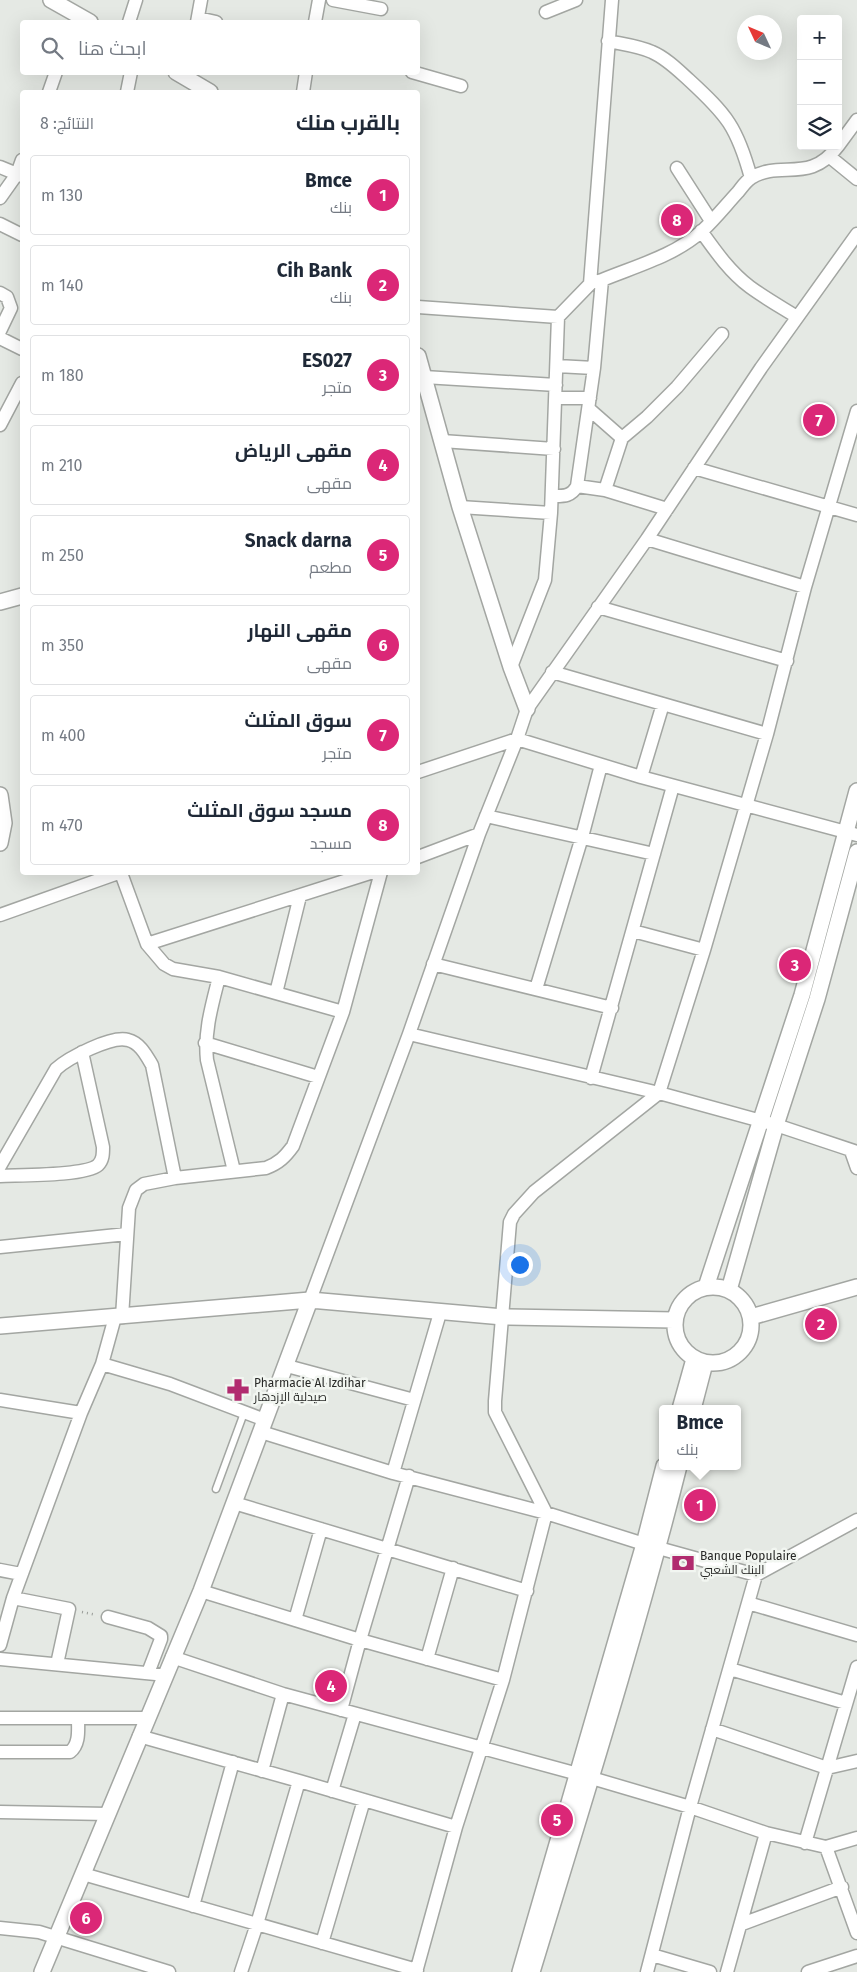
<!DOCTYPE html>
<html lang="ar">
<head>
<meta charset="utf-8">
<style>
  body { margin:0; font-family:"Fira Sans",Cairo,sans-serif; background:#f6f6f7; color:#1f2937; direction:rtl }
  .controls { position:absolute; right:15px; top:15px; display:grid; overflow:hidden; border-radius:5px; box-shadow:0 5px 20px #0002 }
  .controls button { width:45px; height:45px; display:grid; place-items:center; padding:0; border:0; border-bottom:1px solid #e0e1e3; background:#fff; color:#1f2937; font:25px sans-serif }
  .compass { position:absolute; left:737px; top:15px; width:45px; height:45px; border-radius:50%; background:#fff; box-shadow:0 5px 20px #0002; rotate:314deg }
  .you { position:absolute; left:519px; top:1264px; width:18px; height:18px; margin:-12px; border:4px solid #fff; border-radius:50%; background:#1a73e8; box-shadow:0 0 0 8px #1a73e833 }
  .badge { display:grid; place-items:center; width:32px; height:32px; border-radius:50%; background:#db2777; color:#fff; font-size:16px; font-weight:700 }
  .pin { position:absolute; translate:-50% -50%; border:2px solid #fff; box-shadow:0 1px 5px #0006 }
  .popup { position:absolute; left:659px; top:1405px; width:82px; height:65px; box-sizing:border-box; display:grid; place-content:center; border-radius:5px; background:#fff; filter:drop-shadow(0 1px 4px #0005); font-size:16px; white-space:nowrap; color:#747a83 }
  .popup b { font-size:19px; color:#1f2937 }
  .popup::after { content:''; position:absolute; left:50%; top:100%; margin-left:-10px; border:10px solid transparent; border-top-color:#fff }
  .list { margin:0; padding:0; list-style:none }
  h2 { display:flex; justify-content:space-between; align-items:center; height:65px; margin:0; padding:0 20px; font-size:21px }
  h2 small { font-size:16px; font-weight:400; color:#747a83 }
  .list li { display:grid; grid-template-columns:32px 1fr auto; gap:15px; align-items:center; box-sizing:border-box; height:80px; margin:0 10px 10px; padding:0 10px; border:1px solid #e0e1e3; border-radius:5px }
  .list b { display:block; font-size:19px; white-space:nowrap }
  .list p { margin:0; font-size:16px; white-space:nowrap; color:#747a83 }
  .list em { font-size:16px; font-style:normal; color:#747a83 }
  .icon { flex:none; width:28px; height:28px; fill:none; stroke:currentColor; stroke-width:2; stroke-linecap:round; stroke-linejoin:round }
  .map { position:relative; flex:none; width:857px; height:1972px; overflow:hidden; direction:ltr }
  .search { position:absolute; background:#fff; box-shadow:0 5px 20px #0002; left:20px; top:20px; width:400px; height:55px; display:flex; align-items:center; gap:12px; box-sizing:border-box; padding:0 18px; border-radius:5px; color:#747a83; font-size:19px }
  .panel { position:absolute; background:#fff; box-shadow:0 5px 20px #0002; left:20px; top:90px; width:400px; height:785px; border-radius:5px; direction:rtl }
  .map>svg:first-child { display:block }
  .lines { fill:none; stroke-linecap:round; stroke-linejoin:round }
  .service-casing { stroke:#a3a6a2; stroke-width:9 }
  .minor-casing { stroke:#a3a6a2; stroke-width:15 }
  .tertiary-casing { stroke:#a3a6a2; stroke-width:18 }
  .path { stroke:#989b97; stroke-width:2.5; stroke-dasharray:1 4; stroke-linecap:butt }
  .service { stroke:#fff; stroke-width:6 }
  .minor { stroke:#fff; stroke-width:12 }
  .tertiary { stroke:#fff; stroke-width:15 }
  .labels { text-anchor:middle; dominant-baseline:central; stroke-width:5; stroke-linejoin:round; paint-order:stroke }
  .poi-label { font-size:12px; fill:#272826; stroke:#f2f6f1; text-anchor:start }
</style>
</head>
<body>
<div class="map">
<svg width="857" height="1972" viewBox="0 0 857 1972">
  <rect width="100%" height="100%" fill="#e5e9e4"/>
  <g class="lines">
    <defs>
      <path id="service" d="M216,1489L244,1413"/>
      <path id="minor" d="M333,0L381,9
        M546,12L576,0
        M198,18L216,22
        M129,22L136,0
        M197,22L201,0
        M315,22L319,0
        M608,41C622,44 639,46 652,52C666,58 678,70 689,80C727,115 737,127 751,178
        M412,72L461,86
        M49,92L56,72
        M127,92L131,72
        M303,92L306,72
        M838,146L857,120
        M830,157L857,179
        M0,167L22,176
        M677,168L711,221
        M0,198L17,174L22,160
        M0,224L22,235
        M701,231C716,252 730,272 750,287C765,298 781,307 797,317
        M602,280C636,266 674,256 702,231C715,219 726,205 738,192C742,187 746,181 751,178C781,159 809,185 838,146
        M0,293L7,297L11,308L0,331
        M418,307L558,317L590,284L612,0
        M0,338L22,349
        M557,366L594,368
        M424,377L556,385
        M556,398H590
        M589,409L622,438
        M0,425L22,383
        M442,441L554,449
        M694,468L857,515
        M577,486L594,368L602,280L595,282
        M605,490L622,438L647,417L677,387L722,334
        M552,496C563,496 571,497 577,486L605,490L667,509
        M460,507L551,513
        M647,539L805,587
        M598,607L787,661
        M511,667L545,580L551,513L558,317
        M552,672L767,734
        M418,772L517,739L641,777L857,835
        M641,777L663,704
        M486,816L654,854
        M418,857L479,834
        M121,873L147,944L164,964L173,969L219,977L343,1012L381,872
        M0,915L121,872
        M633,931L704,950
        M147,944L373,872
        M433,964L612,1008
        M219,977C212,1005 204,1031 207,1060L234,1171
        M536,989L582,837L601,765
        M276,993L300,896
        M409,1034L659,1093L776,1125L857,1152
        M205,1043L318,1077
        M591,1078L673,786
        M851,1151L857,1168
        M0,1166L56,1069C68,1058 112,1035 128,1040C140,1043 146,1055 152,1065L175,1178
        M0,1176C19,1175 86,1176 98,1165C103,1160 103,1154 103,1147L82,1052
        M0,1247L127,1234
        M310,1300L409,1034L479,834L517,739L527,709L647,539L761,368L857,234
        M122,1317L129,1208L136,1190L144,1184L175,1178L266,1168C279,1163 285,1157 293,1146L343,1012
        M102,1364L115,1317
        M287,1366L414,1400
        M0,1400L81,1413
        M261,1432L393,1473L546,1513L644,1544L756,1575L857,1520
        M393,1473L440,1313
        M409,1476L360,1640L503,1680
        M234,1503L527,1591
        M0,1570L21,1574
        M201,1591L360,1640L341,1710
        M13,1598L81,1413L102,1364L170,1384L265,1420
        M748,1603L857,1635
        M108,1617L148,1628L161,1636V1639L148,1673
        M295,1620L321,1529
        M0,1645L13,1598L69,1609L57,1664
        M172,1657L283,1694L578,1774L690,1807L766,1833L826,1847L857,1838
        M0,1659L166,1675
        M427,1659L453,1568
        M730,1669L846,1703
        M0,1718H146
        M712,1729L827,1768L857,1761
        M139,1736L299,1781L257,1924L241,1972
        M0,1752H70C80,1744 78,1730 78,1718
        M262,1771L283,1694
        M299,1781L456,1827
        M332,1791L355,1714
        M0,1812L108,1814
        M805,1843L857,1667
        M826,1847L857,1933
        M83,1874L417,1970
        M193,1906L233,1762
        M742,1924L842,1887
        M0,1928L39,1932L169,1972
        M322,1943L364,1800
        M652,1955L710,1972
        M416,1972L456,1827L503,1680L546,1513L495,1412V1401L510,1222L514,1214L534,1192L659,1093L704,950L767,734L805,587L857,411
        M647,1972L690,1807L756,1575
        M727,1972L766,1833
        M808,1972L857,1956"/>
      <path id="tertiary" d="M51,0L90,22
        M176,72L210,92
        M418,356L460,507L511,667L527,709
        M0,602L22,596
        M0,795L4,823L0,843
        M675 1325a38 38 0 1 1 76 0a38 38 0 1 1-76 0Z
        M706,1287L802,995L857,791
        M729,1290L776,1125L817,999L857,852
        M751,1317L857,1287
        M0,1326L310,1300L503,1317L674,1320
        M680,1409L694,1359
        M693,1409L705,1363
        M42,1972L201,1591L310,1300
        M520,1972L644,1544L664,1466
        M532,1972C583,1804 636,1636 679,1466"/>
    </defs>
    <use href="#service" class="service-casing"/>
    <use href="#minor" class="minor-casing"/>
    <use href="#tertiary" class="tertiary-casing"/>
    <path class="path" d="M82,1612L96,1615"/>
    <use href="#service" class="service"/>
    <use href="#minor" class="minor"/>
    <use href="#tertiary" class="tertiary"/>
  </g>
  <defs>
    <symbol id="pharmacy-bare" viewBox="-9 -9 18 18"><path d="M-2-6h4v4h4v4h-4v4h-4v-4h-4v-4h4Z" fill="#b12b6f" stroke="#f2f6f1" stroke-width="2.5" paint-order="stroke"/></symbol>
    <symbol id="bank-bare" viewBox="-9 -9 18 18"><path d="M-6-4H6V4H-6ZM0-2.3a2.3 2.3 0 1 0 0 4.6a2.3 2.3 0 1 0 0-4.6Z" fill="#b12b6f" stroke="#f2f6f1" stroke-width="2.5" paint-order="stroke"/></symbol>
  </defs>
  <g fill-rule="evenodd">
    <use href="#pharmacy-bare" x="222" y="1374" width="32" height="32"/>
    <use href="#bank-bare" x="667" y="1547" width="32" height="32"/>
  </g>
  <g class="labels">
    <g class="poi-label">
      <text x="254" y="1383">Pharmacie Al Izdihar<tspan x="254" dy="14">صيدلية الإزدهار</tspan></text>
      <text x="700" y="1556">Banque Populaire<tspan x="700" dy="14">البنك الشعبي</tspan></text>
    </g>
  </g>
</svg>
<div class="controls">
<button>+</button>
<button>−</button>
<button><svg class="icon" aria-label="layers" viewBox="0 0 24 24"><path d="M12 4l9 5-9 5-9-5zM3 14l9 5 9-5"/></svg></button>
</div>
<svg class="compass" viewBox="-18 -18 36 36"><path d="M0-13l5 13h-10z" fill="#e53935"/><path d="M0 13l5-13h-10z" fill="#747a83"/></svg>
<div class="you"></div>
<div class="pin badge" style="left:700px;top:1505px">1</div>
<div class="popup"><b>Bmce</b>بنك</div>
<div class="pin badge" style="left:821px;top:1324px">2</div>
<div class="pin badge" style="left:795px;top:965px">3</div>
<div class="pin badge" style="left:331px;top:1686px">4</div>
<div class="pin badge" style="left:557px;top:1820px">5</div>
<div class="pin badge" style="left:86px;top:1918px">6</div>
<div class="pin badge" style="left:819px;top:420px">7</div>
<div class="pin badge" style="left:677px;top:220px">8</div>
<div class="search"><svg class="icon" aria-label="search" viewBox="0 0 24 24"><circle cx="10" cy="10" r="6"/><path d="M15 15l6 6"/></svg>ابحث هنا</div>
<section class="panel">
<h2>بالقرب منك<small>النتائج: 8</small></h2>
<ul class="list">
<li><span class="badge">1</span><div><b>Bmce</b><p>بنك</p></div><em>130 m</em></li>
<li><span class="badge">2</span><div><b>Cih Bank</b><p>بنك</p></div><em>140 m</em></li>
<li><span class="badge">3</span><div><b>ES027</b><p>متجر</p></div><em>180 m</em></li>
<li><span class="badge">4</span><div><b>مقهى الرياض</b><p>مقهى</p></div><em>210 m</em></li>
<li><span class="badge">5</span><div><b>Snack darna</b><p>مطعم</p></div><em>250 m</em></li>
<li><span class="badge">6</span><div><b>مقهى النهار</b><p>مقهى</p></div><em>350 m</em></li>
<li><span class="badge">7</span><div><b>سوق المثلث</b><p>متجر</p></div><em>400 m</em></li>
<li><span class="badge">8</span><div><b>مسجد سوق المثلث</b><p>مسجد</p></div><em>470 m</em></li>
</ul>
</section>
</div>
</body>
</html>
